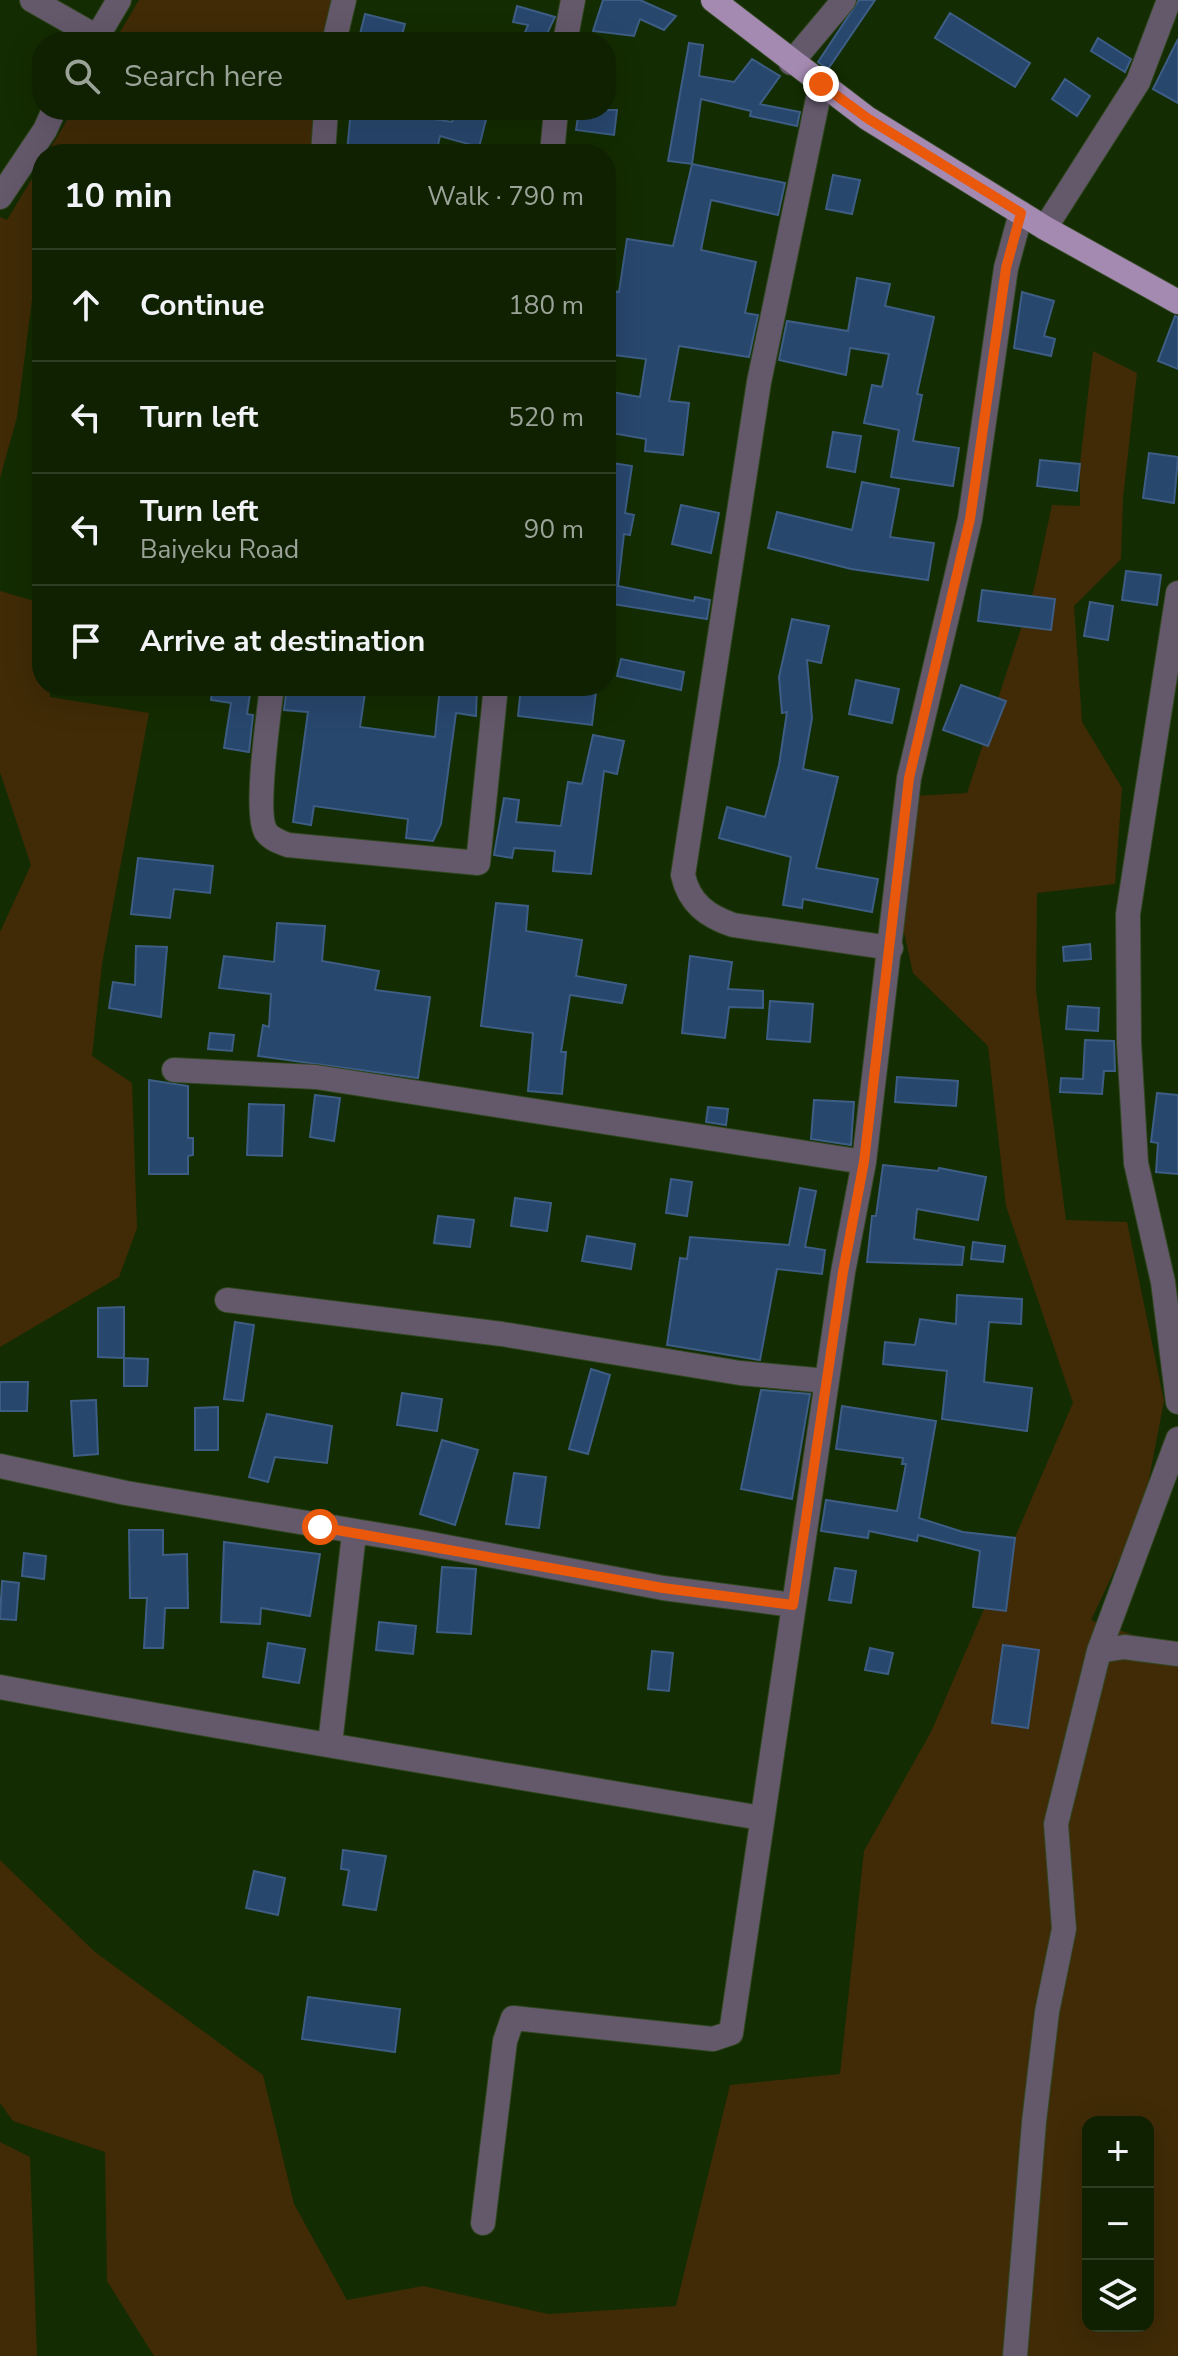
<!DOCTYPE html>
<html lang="en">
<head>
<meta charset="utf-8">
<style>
  body { margin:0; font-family:"Nunito Sans",sans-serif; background:#18290b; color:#f1f3f6 }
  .controls { position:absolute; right:24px; bottom:24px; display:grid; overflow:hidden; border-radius:16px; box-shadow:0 8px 32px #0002 }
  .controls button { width:72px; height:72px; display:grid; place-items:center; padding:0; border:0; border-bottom:2px solid #2f3e23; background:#0f2101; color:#f1f3f6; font:40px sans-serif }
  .stop { position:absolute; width:24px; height:24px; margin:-18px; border:6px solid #ea580c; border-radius:50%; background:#fff }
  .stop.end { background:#ea580c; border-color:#fff; box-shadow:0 2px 8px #0008 }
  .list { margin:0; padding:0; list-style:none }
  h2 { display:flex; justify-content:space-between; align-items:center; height:104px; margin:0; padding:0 32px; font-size:34px }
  h2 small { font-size:26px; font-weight:400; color:#9ba399 }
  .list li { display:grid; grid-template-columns:52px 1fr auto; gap:24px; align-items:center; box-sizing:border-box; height:112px; padding:0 32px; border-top:2px solid #2f3e23 }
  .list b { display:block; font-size:30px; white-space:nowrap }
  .list p { margin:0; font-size:26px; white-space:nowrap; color:#9ba399 }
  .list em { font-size:26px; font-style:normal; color:#9ba399 }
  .icon { flex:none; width:44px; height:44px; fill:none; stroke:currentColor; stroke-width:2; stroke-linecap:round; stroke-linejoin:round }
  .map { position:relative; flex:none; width:1178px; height:2356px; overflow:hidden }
  .search { position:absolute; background:#0f2101; box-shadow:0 8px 32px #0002; left:32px; top:32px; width:584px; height:88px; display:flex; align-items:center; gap:20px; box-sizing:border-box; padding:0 28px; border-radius:32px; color:#9ba399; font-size:30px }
  .panel { position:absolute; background:#0f2101; box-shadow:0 8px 32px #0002; left:32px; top:144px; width:584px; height:552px; border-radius:32px }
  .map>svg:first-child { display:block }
  .green { fill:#412b07; fill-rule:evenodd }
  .building { fill:#28476d; stroke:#3d5d84; stroke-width:2 }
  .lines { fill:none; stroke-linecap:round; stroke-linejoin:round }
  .minor-casing { stroke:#30471f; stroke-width:26 }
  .major-casing { stroke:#30471f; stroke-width:26 }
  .minor { stroke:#64586b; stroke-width:24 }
  .major { stroke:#a48ab1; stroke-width:24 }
  .route { stroke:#ea580c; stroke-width:10 }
</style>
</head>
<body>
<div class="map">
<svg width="1178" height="2356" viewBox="0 0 1178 2356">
  <rect width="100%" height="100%" fill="#142c01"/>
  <path class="green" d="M139,0H342L334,42H114Z
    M73,110H322L314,154H47Z
    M42,162V267L36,268L17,417L0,478V217L7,220Z
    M1093,351L1137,373L1123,498L1121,559L1074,606L1082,722L1122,788L1115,884L1037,893L1036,991L1066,1220L1127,1222L1164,1401L1143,1510L1091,1620L1178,1651V2356H154L107,2281L105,2152L13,2121L0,2103V1860L95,1952L263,2075L294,2204L347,2300L423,2286L548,2314L676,2306L730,2085L840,2074L864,1851L931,1732L1073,1403L1006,1206L988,1046L913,973L892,878L896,797L967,793L1034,589L1052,505L1080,506V464ZM1088,2122H1148V2326H1088Z
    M0,591L41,603L42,686H49L50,697L149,713L102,964L92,1056L132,1083L137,1228L119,1277L0,1347V932L31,865L0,772Z
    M0,2142L30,2157L37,2356H0Z"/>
  <path class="building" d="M603,0H640L676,16L664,30L640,19L634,36L593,31Z
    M859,0H875L828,69L818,62Z
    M517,6L555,17L543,42H521L528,25L513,22Z
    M950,13L1030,63L1015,87L935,38Z
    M365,14L405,24L400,42H358Z
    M1098,38L1131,59L1125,72L1091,51Z
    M1178,39V103L1153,89Z
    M689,43L703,45L699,76L734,82L752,59L780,76L760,104L800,112L797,126L750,116L751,111L701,99L692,164L668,161Z
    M1065,79L1090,96L1077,116L1052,99Z
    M351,110H375L452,122L456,110L488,112L479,147L440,136L436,154H366L347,151Z
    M579,110H617L614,135L576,130Z
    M692,164L785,183L778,215L711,200L701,250L756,262L745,313L758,315L749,357L679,346L669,401L689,403L683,455L645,451L646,439L606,432V391L640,397L646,359L606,354V290L619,292L627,239L673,246Z
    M833,175L860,180L852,214L826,209Z
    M857,278L890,284L885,306L934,317L917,394L922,395L913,441L959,448L953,486L891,477L899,430L864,423L872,385L882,387L889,354L850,348L846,375L779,360L787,321L848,331Z
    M1022,292L1054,301L1044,336L1055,339L1051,356L1014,348Z
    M1175,316L1178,317V369L1158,361Z
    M833,432L861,436L855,472L827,467Z
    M1149,453L1178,457L1174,503L1143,498Z
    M1040,460L1080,464L1077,491L1037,486Z
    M606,462L632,466L625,513L634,515L630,535L624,534L618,586L694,601L695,597L710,600L707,619L606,603Z
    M862,482L899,489L890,537L934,543L928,580L851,569L768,548L777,512L852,530Z
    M681,505L719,513L711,553L672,544Z
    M1126,571L1161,575L1157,605L1122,600Z
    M982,590L1055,599L1051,630L978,621Z
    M1090,602L1113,606L1108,640L1084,636Z
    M792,619L829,626L821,663L807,660L812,718L803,769L838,777L816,868L878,879L872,912L803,899L802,908L783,905L791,857L719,838L727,807L765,817L779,765L787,712L782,713L779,677Z
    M621,659L684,672L681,690L617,676Z
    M856,680L899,689L892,723L849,714Z
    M961,685L1006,701L988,746L943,730Z
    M213,686L251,687L247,714L253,715L249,752L224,748L231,703L211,700Z
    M287,686H366L360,727L435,737L440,686H477L476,716L456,713L441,824L433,841L406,838L408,819L314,806L311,825L293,822L308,712L284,710Z
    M521,686L596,692L592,725L518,716Z
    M593,735L624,741L617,774L604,771L591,874L553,871L555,851L514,848L512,858L494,855L504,798L519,800L516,822L561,826L568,782L582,784Z
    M138,858L213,866L210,893L174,889L170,918L131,914Z
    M496,903L528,906L526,931L582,940L576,976L626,985L622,1003L570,995L561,1052H566L562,1094L528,1091L533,1033L481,1026Z
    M277,923L325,926L322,961L379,971L375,990L430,997L418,1078L258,1056L263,1025L269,1027L271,994L219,988L224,956L274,962Z
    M1090,944L1091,959L1064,961L1063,947Z
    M136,946L167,947L161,1017L109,1008L113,982L135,985Z
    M690,956L732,962L728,989L763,991V1008L729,1007L725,1038L682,1033Z
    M770,1001L813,1004L810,1042L767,1039Z
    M1068,1006L1099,1008L1098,1031L1066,1029Z
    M210,1033L234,1035L232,1051L208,1049Z
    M1085,1040L1114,1041L1115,1071H1104L1102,1094L1060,1092L1061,1078L1083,1079Z
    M897,1077L958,1081L956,1106L895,1102Z
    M149,1080L188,1086V1138H193V1155L188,1156V1174H149Z
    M1157,1093L1178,1095V1174L1156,1172L1158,1143L1151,1142Z
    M315,1095L340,1098L334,1141L310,1137Z
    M814,1100L854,1102L851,1145L811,1139Z
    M249,1104L284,1105L282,1156L247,1155Z
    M708,1107L728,1109L726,1125L706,1122Z
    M883,1165L938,1171L939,1168L986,1177L978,1220L917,1209L914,1239L964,1247L962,1265L867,1262L872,1216H876Z
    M671,1179L692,1182L687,1216L666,1213Z
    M800,1188L816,1191L805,1247L825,1250L822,1274L777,1269L760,1360L667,1345L680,1258L687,1259L690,1237L789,1245Z
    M515,1198L551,1203L547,1231L511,1226Z
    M438,1216L474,1220L470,1247L434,1243Z
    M587,1236L635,1244L631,1269L582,1261Z
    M973,1242L1005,1246L1003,1262L971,1259Z
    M957,1295L1022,1299L1021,1324L989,1322L984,1382L1032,1388L1027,1431L942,1419L947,1371L883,1364L885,1342L915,1345L920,1319L956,1324Z
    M124,1307V1358L98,1357V1308Z
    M235,1322L254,1325L243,1401L224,1399Z
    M124,1358L148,1359L147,1386H124Z
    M591,1369L610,1375L588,1454L569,1449Z
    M0,1382H28L27,1411H0Z
    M761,1390L810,1394L792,1499L741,1489Z
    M402,1393L442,1399L437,1431L397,1425Z
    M96,1400L98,1454L74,1456L71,1401Z
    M842,1406L936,1421L919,1518L963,1532L1015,1538L1006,1611L973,1607L980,1551L918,1535L917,1541L869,1531L868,1538L821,1531L826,1500L897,1511L906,1464H902L903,1458L836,1449Z
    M218,1407V1450H195V1408Z
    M267,1414L332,1426L327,1463L275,1457L268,1482L249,1477Z
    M442,1440L478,1450L455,1525L420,1514Z
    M514,1473L546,1477L539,1528L506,1524Z
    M129,1530H163V1555L187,1554L188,1608H165L163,1648H144L147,1598H130Z
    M224,1542L320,1554L310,1616L261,1608L260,1624L221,1622Z
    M24,1553L46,1556L44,1579L22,1576Z
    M442,1567L476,1569L471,1634L437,1632Z
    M835,1568L856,1571L851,1603L829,1600Z
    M2,1581L19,1583L16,1620L0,1619Z
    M379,1622L416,1626L413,1654L376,1650Z
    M268,1643L305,1649L299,1683L263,1677Z
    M1003,1645L1039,1650L1028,1728L992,1723Z
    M870,1648L893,1653L888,1674L865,1670Z
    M652,1651L673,1653L669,1691L648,1689Z
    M343,1850L386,1856L376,1910L343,1905L349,1870L341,1869Z
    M254,1871L285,1878L278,1915L246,1908Z
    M308,1997L400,2009L395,2052L302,2039Z"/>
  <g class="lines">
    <defs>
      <path id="minor" d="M32,0L97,37
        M94,42L119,0
        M334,42L344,0
        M565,42L573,0
        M791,63L844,0
        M821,84L759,382L683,875C689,903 707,916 733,925L891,948
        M323,154L326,110
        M552,154L556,110
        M0,197L45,130L54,110
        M1045,228L1138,82L1169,0
        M1178,593L1128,914L1129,1043L1136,1163L1163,1282L1178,1402
        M272,686C269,713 254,813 266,832C271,839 280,842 288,845L478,863L496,686
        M174,1070L316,1077L864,1162
        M227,1300L502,1334L740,1373L827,1381
        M0,1466L126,1493L415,1541L663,1588L793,1605
        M1099,1651L1124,1647L1178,1654
        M0,1687C253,1734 507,1775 761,1818
        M330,1744L354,1534
        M483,2223L505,2041L513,2018L713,2039L731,2033L843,1272L864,1162L909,778L970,519L1006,268L1021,213
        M1015,2356L1034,2122L1047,2012L1064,1929L1056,1824L1099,1651L1178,1439"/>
      <path id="major" d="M713,0L867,118L1045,228L1178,302"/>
    </defs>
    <use href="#minor" class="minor-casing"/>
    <use href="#major" class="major-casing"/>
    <use href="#minor" class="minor"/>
    <use href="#major" class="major"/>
  </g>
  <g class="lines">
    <path class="route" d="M320,1527L663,1588L793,1605L843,1272L864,1162L909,778L970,519L1006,268L1021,213L867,118L821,84"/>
  </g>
</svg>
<div class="controls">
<button>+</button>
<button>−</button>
<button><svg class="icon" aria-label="layers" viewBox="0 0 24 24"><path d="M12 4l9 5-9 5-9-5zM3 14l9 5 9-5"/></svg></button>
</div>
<div class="stop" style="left:320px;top:1527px"></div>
<div class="stop end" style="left:821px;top:84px"></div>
<div class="search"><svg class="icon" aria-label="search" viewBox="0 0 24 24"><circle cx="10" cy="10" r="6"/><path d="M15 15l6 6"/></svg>Search here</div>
<section class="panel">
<h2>10 min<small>Walk · 790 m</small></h2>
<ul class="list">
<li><svg class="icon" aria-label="ahead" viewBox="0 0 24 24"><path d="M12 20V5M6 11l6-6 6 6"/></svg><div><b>Continue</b></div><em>180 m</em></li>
<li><svg class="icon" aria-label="left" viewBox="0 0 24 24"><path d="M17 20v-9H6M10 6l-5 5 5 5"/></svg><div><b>Turn left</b></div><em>520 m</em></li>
<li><svg class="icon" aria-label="left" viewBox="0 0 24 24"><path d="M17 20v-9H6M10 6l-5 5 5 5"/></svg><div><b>Turn left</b><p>Baiyeku Road</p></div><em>90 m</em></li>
<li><svg class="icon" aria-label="arrive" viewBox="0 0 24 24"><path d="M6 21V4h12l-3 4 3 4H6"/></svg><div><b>Arrive at destination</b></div></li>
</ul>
</section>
</div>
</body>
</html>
